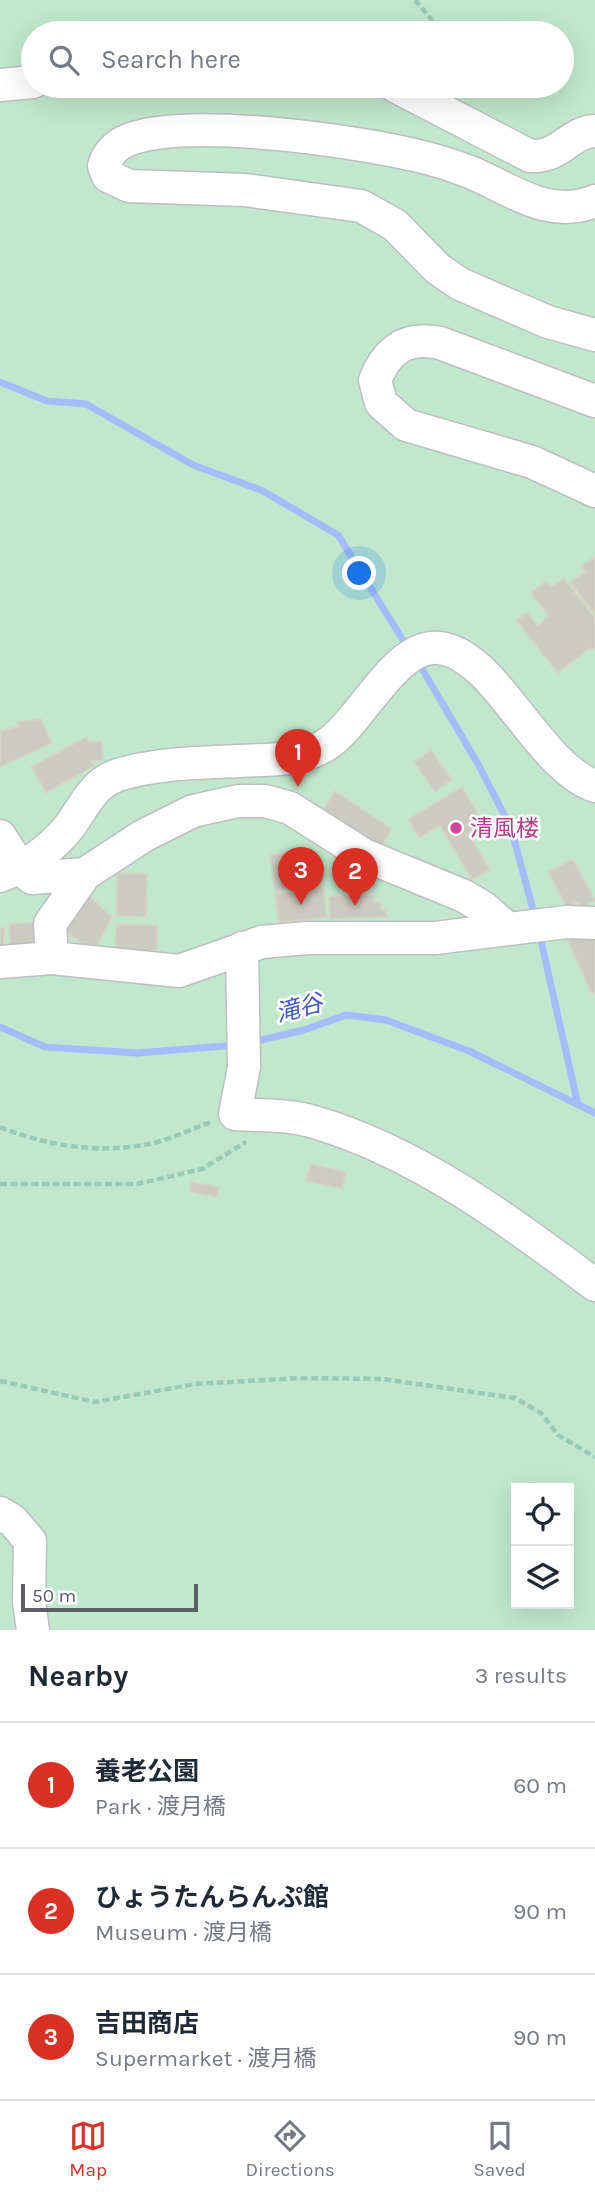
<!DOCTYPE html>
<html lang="en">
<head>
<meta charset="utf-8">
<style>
  body { margin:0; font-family:Karla,"Noto Sans JP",sans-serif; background:#f6f6f7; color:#1f2937 }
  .controls { position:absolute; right:21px; bottom:21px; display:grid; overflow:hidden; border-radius:0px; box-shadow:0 7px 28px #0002 }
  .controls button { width:63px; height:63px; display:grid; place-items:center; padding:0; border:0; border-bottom:2px solid #e0e1e3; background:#fff; color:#1f2937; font:35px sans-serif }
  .scale { position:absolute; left:21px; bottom:18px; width:177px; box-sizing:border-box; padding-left:7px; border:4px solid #5d5e66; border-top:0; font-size:19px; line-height:24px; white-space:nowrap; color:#5d5e66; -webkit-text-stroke:5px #fff; paint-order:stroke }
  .you { position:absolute; left:360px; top:574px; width:24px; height:24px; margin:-18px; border:5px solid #fff; border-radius:50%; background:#1a73e8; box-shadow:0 0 0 10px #1a73e833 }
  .badge { display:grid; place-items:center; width:46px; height:46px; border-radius:50%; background:#d93025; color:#fff; font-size:23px; font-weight:700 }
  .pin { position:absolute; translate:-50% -58px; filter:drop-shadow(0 2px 4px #0008) }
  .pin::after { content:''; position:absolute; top:37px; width:24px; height:21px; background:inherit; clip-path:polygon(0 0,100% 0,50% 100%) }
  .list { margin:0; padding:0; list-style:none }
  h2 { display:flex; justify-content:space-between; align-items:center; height:91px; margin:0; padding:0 28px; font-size:30px }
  h2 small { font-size:23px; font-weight:400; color:#747a83 }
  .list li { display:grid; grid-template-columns:46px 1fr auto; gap:21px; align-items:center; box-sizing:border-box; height:126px; padding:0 28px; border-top:2px solid #e0e1e3 }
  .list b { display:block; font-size:26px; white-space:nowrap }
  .list p { margin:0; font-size:23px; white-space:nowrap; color:#747a83 }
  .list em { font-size:23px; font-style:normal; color:#747a83 }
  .icon { flex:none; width:38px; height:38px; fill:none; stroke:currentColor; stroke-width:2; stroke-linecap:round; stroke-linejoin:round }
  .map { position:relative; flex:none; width:595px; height:1630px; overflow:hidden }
  .search { position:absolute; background:#fff; box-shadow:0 7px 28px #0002; left:21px; right:21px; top:21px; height:77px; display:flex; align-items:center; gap:18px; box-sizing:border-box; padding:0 24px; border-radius:38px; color:#747a83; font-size:26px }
  .sheet { height:469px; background:#fff }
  nav { display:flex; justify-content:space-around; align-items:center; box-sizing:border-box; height:98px; border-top:2px solid #e0e1e3; background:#fff; font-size:19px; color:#747a83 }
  nav a { display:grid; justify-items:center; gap:4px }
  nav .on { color:#d93025 }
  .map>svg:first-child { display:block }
  .green { fill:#c1e8cd; fill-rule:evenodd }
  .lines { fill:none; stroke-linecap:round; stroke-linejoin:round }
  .stream { stroke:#a6bcff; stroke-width:7 }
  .building { fill:#cbcbc1; stroke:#d5d5c3; stroke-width:2 }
  .minor-casing { stroke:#bdbdc4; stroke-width:35 }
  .path { stroke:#99cab6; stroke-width:4.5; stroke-dasharray:7 3.5; stroke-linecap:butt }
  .minor { stroke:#fff; stroke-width:32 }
  .hotel-dot { fill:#d1479c; stroke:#fff; stroke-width:2.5 }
  .labels { text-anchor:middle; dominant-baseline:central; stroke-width:5; stroke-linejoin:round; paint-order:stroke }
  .hotel-label { font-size:23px; fill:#b23c85; stroke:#fff; text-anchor:start }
  .water-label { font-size:24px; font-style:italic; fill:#4259c9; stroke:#fff }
</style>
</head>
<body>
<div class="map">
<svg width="595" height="1630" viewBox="0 0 595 1630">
  <rect width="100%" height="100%" fill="#eff0e5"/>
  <path class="green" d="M0,0H595V1630H0ZM33,33H562V86H33ZM516,1488H569V1604H516Z"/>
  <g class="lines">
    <path class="stream" d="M0,382L47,401L86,404L193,465L261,490L338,535L409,650
      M418,662L478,764L511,828L535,917
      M539,932L578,1105
      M0,1027L45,1047L137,1053L237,1045
      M252,1042L304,1030L346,1015L386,1020L469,1051L595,1113"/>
  </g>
  <path class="building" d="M595,556V614L570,582L585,572L581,567Z
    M564,578L595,618V650L590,648L558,673L516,620L527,612L538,625L549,616L531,593L546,581L551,587Z
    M41,719L52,743L0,767V731L19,726L18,722Z
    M86,737L89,742L102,741L103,760L91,761L94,766L46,793L31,767Z
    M431,750L452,780L435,792L414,762Z
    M462,787L484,824L468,833L490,870L472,880L440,826L419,838L408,819Z
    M335,791L392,829L377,853L319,815Z
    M298,851L300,864L308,863L309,869L321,868L323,885L275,891L270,855Z
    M573,859L595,900L582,908L578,902L567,908L548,872Z
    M117,873L147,874L146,917L116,916Z
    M323,888L327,917L279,923L275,894Z
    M86,893L112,917L94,952L60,927Z
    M373,895L374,902H381V909H387V917L330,919L329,896Z
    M40,922L42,950L11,952L9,924Z
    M116,924L157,925V952L115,949Z
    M0,928H4L3,954H0Z
    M565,935L595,939V993L592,994Z
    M310,1164L346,1172L343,1189L306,1181Z
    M191,1182L219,1187L217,1197L190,1192Z"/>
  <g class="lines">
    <defs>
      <path id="minor" d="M0,85L33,82
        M395,86L530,156C561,158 569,132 595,131
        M595,201C548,220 511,189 470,172C452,165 432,159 414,155C350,140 186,117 128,140C116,145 107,154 104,166L108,176L129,186L245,190L361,206L395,225L438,269L460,284L548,322L595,335
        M595,401L440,343C407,336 388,348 375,380L381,403L406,425L532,462L595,491
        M0,836L20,868L32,878L85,874L143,836L193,811L238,801H265L290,808L364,855L464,896L484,908L507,928
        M0,876C27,865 45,854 65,832C82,813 90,784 118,775C156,763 199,763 239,761C269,759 299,762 326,745C361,723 395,643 439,648C496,654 536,765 595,786
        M242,948L244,1067L235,1114C261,1116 288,1114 314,1122C417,1152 510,1221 595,1285
        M52,958L50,924L85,874
        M0,962L52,958L179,971L262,942L307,938H435L566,922L595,923
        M0,1513L13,1521L30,1541L29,1602L33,1630"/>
    </defs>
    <use href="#minor" class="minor-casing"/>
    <path class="path" d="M415,0L431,19L436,33
      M0,1127C47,1146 99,1154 149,1144C170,1140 191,1129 211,1122
      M0,1184H137L202,1169L246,1142
      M0,1381L95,1402L195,1384L300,1378L383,1379L515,1398L541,1413L558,1435L595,1457"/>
    <use href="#minor" class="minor"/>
  </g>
  <circle class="hotel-dot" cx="456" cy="828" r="7"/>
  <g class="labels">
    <g class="hotel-label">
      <text x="470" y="828">清風楼</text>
    </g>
    <g class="water-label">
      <text transform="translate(299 1008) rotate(-15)">滝谷</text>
    </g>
  </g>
</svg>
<div class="controls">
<button><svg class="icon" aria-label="locate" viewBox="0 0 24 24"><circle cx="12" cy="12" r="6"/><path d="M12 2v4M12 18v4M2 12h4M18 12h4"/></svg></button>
<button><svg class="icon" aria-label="layers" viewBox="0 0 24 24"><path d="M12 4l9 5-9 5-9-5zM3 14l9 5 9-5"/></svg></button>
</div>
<div class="scale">50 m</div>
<div class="you"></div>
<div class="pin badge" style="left:298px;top:787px">1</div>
<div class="pin badge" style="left:355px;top:906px">2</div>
<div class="pin badge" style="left:301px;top:905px">3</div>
<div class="search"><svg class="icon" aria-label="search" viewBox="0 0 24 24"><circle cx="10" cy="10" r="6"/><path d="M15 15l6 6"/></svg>Search here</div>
</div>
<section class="sheet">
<h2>Nearby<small>3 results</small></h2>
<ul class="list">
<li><span class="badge">1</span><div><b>養老公園</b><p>Park · 渡月橋</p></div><em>60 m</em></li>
<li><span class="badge">2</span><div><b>ひょうたんらんぷ館</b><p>Museum · 渡月橋</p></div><em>90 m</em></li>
<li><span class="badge">3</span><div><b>吉田商店</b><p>Supermarket · 渡月橋</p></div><em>90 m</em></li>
</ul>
</section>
<nav>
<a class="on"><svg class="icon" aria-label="map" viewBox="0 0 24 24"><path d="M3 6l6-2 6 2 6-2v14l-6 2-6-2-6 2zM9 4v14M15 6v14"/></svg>Map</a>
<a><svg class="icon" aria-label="directions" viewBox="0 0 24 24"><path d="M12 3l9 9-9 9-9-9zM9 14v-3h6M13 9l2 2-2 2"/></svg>Directions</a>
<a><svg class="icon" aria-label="saved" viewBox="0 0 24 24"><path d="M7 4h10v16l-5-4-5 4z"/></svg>Saved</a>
</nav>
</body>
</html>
